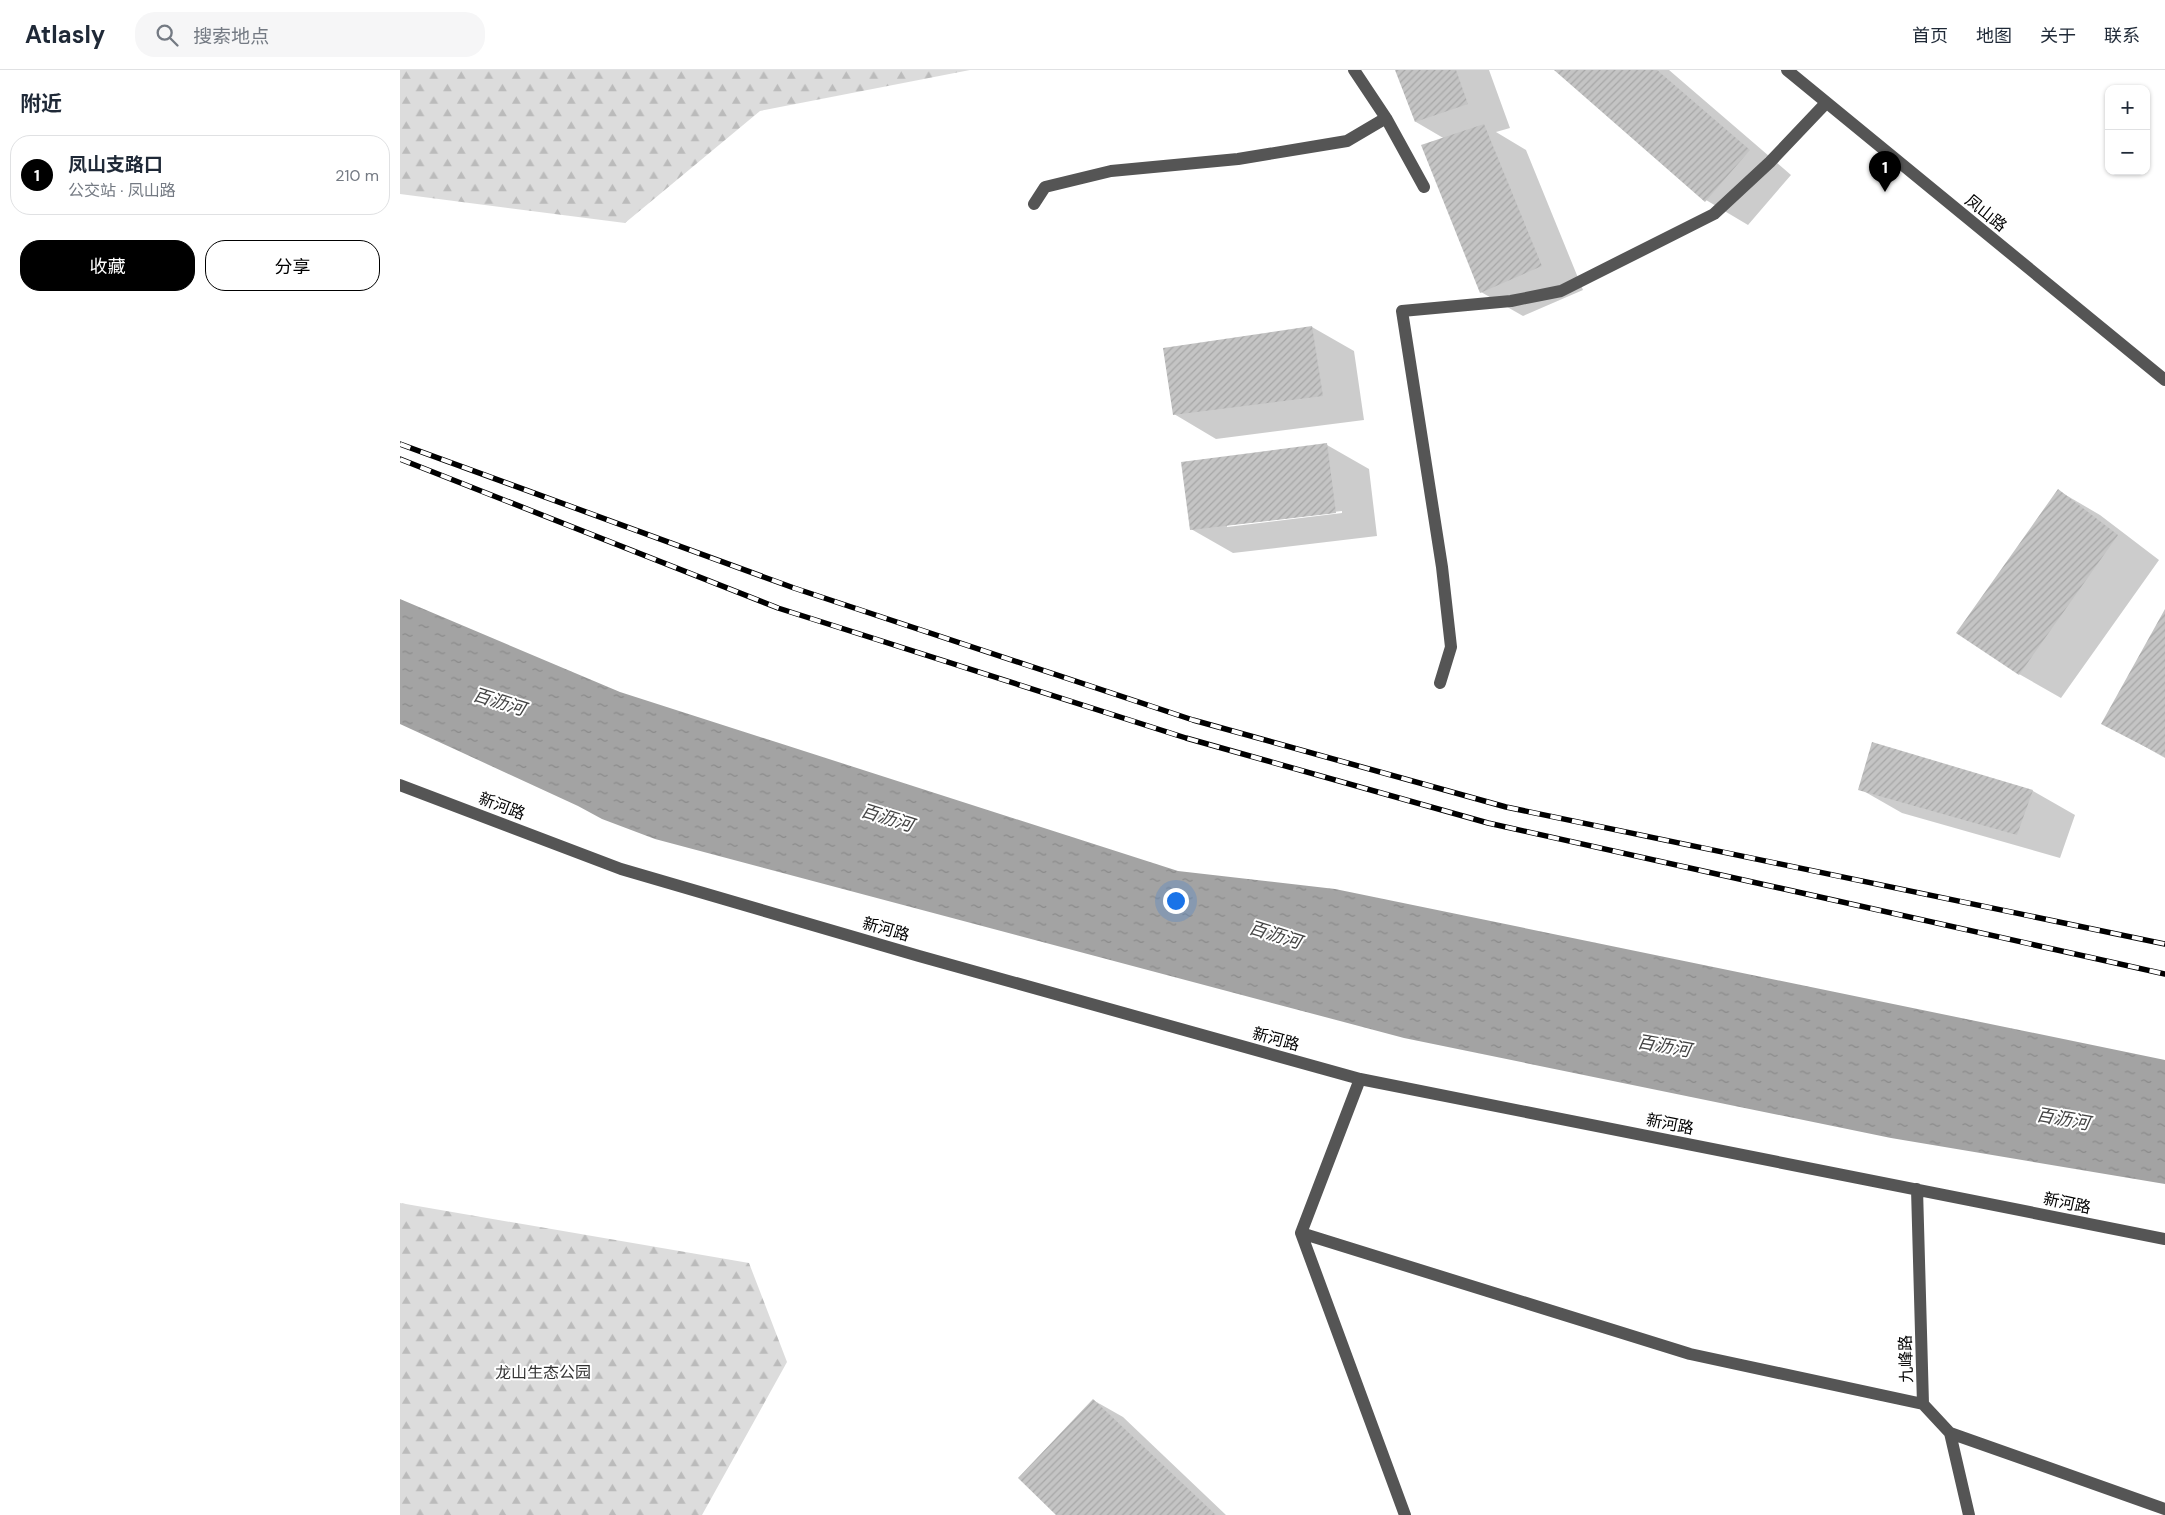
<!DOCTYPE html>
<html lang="zh">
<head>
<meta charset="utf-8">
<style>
  body { margin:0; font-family:"DM Sans","Noto Sans SC",sans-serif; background:#f6f6f7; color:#1f2937 }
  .controls { position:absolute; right:15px; top:15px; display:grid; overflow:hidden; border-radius:10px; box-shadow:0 1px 4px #0004 }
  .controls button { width:45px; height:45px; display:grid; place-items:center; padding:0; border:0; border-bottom:1px solid #e0e1e3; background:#fff; color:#1f2937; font:25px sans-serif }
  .you { position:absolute; left:775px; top:830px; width:18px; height:18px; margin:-12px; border:4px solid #fff; border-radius:50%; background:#1a73e8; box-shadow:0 0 0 8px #1a73e833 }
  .badge { display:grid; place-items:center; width:32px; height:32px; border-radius:50%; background:#000; color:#fff; font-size:16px; font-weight:700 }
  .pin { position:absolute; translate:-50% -41px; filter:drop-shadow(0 1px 2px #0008) }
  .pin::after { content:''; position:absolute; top:26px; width:18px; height:15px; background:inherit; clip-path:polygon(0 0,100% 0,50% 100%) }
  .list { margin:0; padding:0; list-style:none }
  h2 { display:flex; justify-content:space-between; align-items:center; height:65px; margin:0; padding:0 20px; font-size:21px }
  h2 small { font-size:16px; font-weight:400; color:#747a83 }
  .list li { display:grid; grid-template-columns:32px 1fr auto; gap:15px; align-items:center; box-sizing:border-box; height:80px; margin:0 10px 10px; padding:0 10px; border:1px solid #e0e1e3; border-radius:20px }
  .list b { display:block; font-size:19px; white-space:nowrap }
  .list p { margin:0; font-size:16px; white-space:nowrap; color:#747a83 }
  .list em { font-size:16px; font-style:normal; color:#747a83 }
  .actions { display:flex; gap:10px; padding:15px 20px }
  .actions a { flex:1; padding:11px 0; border:1px solid #000; border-radius:20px; text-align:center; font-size:18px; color:#000 }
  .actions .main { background:#000; color:#fff }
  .icon { flex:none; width:28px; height:28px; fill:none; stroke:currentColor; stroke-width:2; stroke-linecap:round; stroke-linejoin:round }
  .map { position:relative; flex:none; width:1765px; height:1445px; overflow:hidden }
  header { display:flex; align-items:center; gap:30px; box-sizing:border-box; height:70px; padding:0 25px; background:#fff; border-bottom:1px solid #e0e1e3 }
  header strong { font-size:24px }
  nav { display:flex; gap:28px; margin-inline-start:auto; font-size:18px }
  .search { width:350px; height:45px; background:#f6f6f7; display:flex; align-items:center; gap:12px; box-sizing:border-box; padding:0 18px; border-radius:20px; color:#747a83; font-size:19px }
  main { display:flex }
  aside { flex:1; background:#fff }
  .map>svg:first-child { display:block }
  .forest { fill:url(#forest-firs) }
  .water { fill:url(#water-ripples) }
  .shadow { fill:#0003; fill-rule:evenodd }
  .building { fill:url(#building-hatch) }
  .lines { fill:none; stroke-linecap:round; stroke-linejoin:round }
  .minor { stroke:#555; stroke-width:12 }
  .rail-casing { stroke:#000; stroke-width:5.5 }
  .rail { stroke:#fff; stroke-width:4; stroke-dasharray:11; stroke-linecap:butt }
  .labels { text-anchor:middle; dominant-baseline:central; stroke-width:4; stroke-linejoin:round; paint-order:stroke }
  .street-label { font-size:16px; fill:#000; stroke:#fff }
  .park-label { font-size:16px; fill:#333; stroke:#fff }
  .water-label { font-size:18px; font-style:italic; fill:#444; stroke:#fff }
</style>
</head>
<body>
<header>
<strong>Atlasly</strong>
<div class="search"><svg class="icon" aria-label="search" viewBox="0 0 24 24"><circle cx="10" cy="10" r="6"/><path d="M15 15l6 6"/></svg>搜索地点</div>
<nav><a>首页</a><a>地图</a><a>关于</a><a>联系</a></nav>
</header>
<main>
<aside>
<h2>附近<small></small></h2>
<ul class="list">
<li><span class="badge">1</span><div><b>凤山支路口</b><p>公交站 · 凤山路</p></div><em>210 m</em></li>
</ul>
<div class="actions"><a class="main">收藏</a><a>分享</a></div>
</aside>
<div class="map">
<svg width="1765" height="1445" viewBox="0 0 1765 1445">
  <defs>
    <pattern id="forest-firs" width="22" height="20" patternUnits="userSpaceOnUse" patternTransform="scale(1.25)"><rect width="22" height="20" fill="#dcdcdc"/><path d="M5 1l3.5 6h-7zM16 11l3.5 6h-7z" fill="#bbb"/></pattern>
    <pattern id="water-ripples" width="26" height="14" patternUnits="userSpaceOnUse" patternTransform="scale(1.25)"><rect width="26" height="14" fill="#a3a3a3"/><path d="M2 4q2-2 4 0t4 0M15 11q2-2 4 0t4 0" fill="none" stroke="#8b8b8b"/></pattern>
    <pattern id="building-hatch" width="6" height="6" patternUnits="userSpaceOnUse" patternTransform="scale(1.25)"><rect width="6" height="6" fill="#c4c4c4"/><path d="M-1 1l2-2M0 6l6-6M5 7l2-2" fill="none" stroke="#a7a7a7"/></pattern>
  </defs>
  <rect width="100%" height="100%" fill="#fff"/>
  <path class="forest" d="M0,0H570L360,41L225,153L0,124Z
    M0,1133L349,1193L387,1292L302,1445H0Z"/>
  <path class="water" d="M0,529L220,622L778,801L935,819L1765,990V1114L1491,1068L1004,968L255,769L202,749L178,736L0,654Z"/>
  <path class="shadow" d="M996,0H1089L1110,58L1096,62L1126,80L1183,220L1123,246L1081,222L1045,69L1016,52Z
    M1156,0H1269L1391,105L1348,155L1306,130Z
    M912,257L954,281L964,350L816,369L774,344Z
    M927,375L969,399L977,466L833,483L791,459ZM942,441V443L827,457V454Z
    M1659,421L1700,445L1759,490L1661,628L1619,604Z
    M1765,542V688L1703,653Z
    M1473,674L1633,721L1675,745L1660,788L1502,743L1460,719Z
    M693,1330L723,1347L826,1445H658Z"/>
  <path class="building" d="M995,0H1056L1068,34L1015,52Z
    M1154,0H1257L1350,80L1305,132Z
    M1084,54L1142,196L1080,223L1021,75Z
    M912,256L923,326L773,345L763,278Z
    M927,373L936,443L790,460L781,392Z
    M1658,419L1718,465L1619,605L1556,563Z
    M1765,539V687L1701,654Z
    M1472,672L1633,720L1617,765L1458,720Z
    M693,1329L816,1445H656L618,1408Z"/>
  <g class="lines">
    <path class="minor" d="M954,0L986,48L1024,117
      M1387,0L1765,310
      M634,134L645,117L711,101L838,89L947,71L986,48
      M1040,613L1051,577L1042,497L1002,241L1111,231L1161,221L1314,144L1370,92L1426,33
      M0,715L221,799L519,886L960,1009L1765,1169
      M960,1009L901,1163L1005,1445
      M1517,1119L1523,1334L1550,1363L1569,1445
      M901,1163L1290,1284L1523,1334
      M1550,1363L1765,1439"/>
    <defs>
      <path id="rail" d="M0,374L394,518L793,650L1106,737L1765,874
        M0,389L378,538L786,668L1088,753L1765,904"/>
    </defs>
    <use href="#rail" class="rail-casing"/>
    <use href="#rail" class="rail"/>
  </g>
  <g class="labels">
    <g class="street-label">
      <text transform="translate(1586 143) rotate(39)">凤山路</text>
      <text transform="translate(102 736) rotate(21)">新河路</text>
      <text transform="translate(486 859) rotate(16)">新河路</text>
      <text transform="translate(876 969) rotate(15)">新河路</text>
      <text transform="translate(1270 1054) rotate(11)">新河路</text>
      <text transform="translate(1667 1133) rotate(12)">新河路</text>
      <text transform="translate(1506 1289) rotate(-92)">九峰路</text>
    </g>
    <g class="park-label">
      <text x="143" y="1302">龙山生态公园</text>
    </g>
    <g class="water-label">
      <text transform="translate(99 632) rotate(17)">百沥河</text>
      <text transform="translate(487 748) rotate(17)">百沥河</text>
      <text transform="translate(875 865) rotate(17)">百沥河</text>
      <text transform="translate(1264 976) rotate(10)">百沥河</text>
      <text transform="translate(1663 1049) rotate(10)">百沥河</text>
    </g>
  </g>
</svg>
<div class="controls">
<button>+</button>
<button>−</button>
</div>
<div class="you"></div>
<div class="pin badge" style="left:1485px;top:122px">1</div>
</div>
</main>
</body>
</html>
